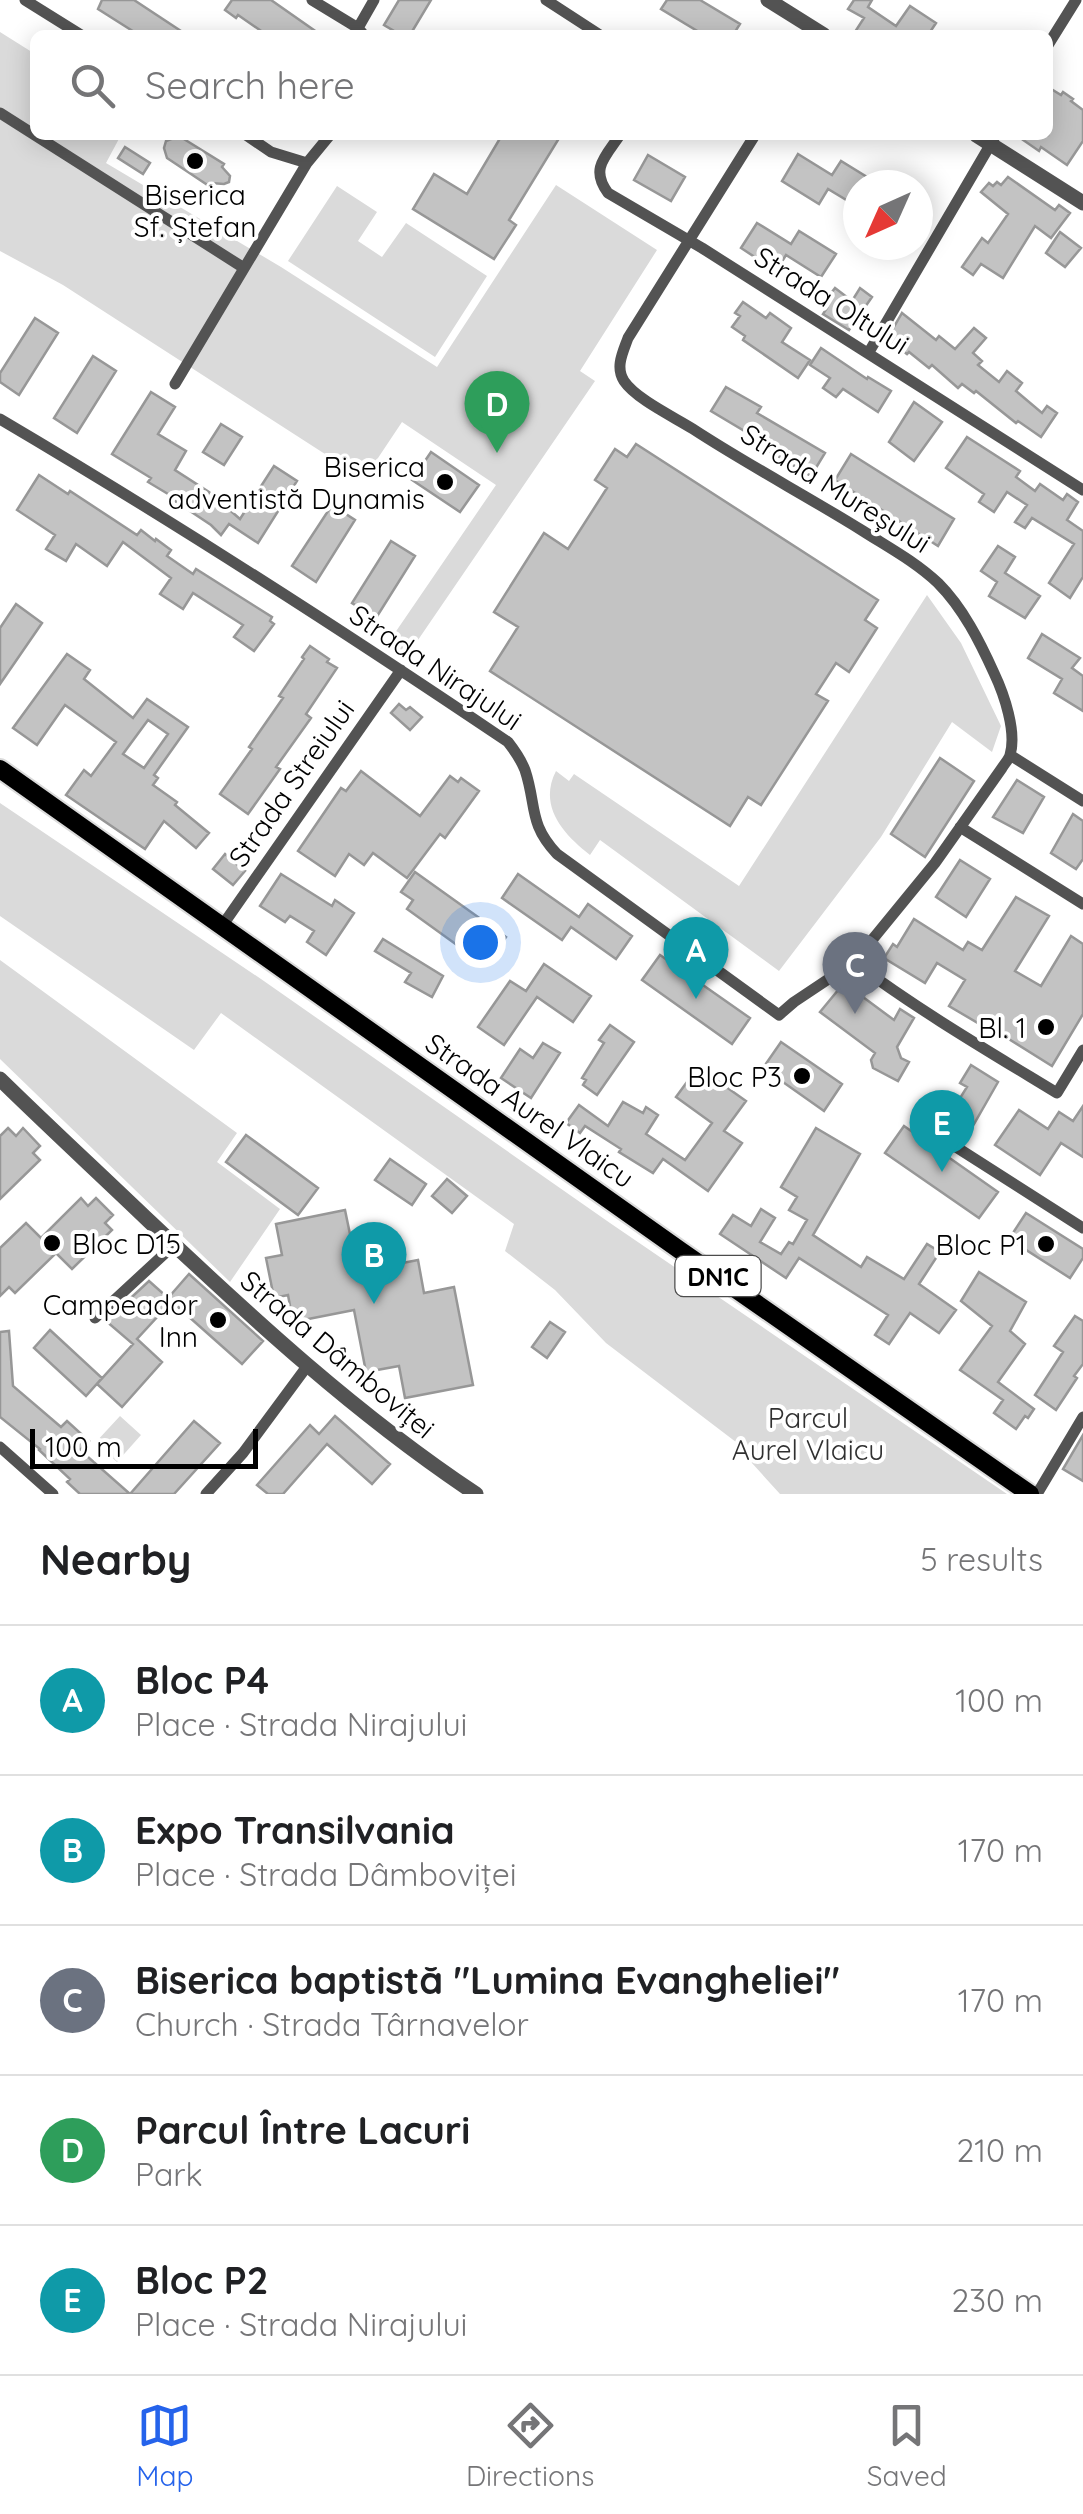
<!DOCTYPE html>
<html lang="en">
<head>
<meta charset="utf-8">
<style>
  body { margin:0; font-family:Quicksand,sans-serif; background:#f6f6f6; color:#202124 }
  .compass { position:absolute; left:843px; top:170px; width:90px; height:90px; border-radius:50%; background:#fff; box-shadow:0 5px 25px #0003; rotate:225deg }
  .scale { position:absolute; left:30px; bottom:25px; width:228px; box-sizing:border-box; padding-left:10px; border:5px solid #000; border-top:0; font-size:28px; line-height:35px; white-space:nowrap; color:#000; -webkit-text-stroke:8px #fff; paint-order:stroke }
  .you { position:absolute; left:480px; top:942px; width:35px; height:35px; margin:-25px; border:8px solid #fff; border-radius:50%; background:#1a73e8; box-shadow:0 0 0 15px #1a73e833 }
  .badge { display:grid; place-items:center; width:65px; height:65px; border-radius:50%; background:#2563eb; color:#fff; font-size:32px; font-weight:700 }
  .pin { position:absolute; translate:-50% -82px; filter:drop-shadow(0 2px 5px #0008) }
  .pin::after { content:''; position:absolute; top:52px; width:35px; height:30px; background:inherit; clip-path:polygon(0 0,100% 0,50% 100%) }
  .list { margin:0; padding:0; list-style:none }
  h2 { display:flex; justify-content:space-between; align-items:center; height:130px; margin:0; padding:0 40px; font-size:42px }
  h2 small { font-size:32px; font-weight:400; color:#757577 }
  .list li { display:grid; grid-template-columns:65px 1fr auto; gap:30px; align-items:center; box-sizing:border-box; height:150px; padding:0 40px; border-top:2px solid #e0e0e0 }
  .list b { display:block; font-size:38px; white-space:nowrap }
  .list p { margin:0; font-size:32px; white-space:nowrap; color:#757577 }
  .list em { font-size:32px; font-style:normal; color:#757577 }
  .icon { flex:none; width:55px; height:55px; fill:none; stroke:currentColor; stroke-width:2; stroke-linecap:round; stroke-linejoin:round }
  .map { position:relative; flex:none; width:1083px; height:1494px; overflow:hidden }
  .search { position:absolute; background:#fff; box-shadow:0 5px 25px #0003; left:30px; right:30px; top:30px; height:110px; display:flex; align-items:center; gap:25px; box-sizing:border-box; padding:0 35px; border-radius:15px; color:#757577; font-size:38px }
  .sheet { height:880px; background:#fff }
  nav { display:flex; justify-content:space-around; align-items:center; box-sizing:border-box; height:140px; border-top:2px solid #e0e0e0; background:#fff; font-size:28px; color:#757577 }
  nav a { display:grid; justify-items:center; gap:5px }
  nav .on { color:#2563eb }
  .map>svg:first-child { display:block }
  .green { fill:#dadada }
  .building { fill:#c3c3c3; stroke:#979797; stroke-width:2.5; fill-rule:evenodd }
  .lines { fill:none; stroke-linecap:round; stroke-linejoin:round }
  .primary-casing { stroke:#dbdbdb; stroke-width:22 }
  .minor { stroke:#535353; stroke-width:11 }
  .tertiary { stroke:#535353; stroke-width:15 }
  .primary { stroke:#000; stroke-width:18 }
  .poi-dot { fill:#000; stroke:#fff; stroke-width:4 }
  .labels { text-anchor:middle; dominant-baseline:central; stroke-width:8; stroke-linejoin:round; paint-order:stroke }
  .shield { fill:#fff; stroke:#4c4c4c; stroke-width:2.5 }
  .shield-label { font-size:25px; font-weight:bold; fill:#000 }
  .poi-label { font-size:28px; fill:#000; stroke:#fff; text-anchor:end }
  .street-label { font-size:28px; fill:#000; stroke:#fff }
  .park-label { font-size:28px; fill:#313131; stroke:#fff }
</style>
</head>
<body>
<div class="map">
<svg width="1083" height="1494" viewBox="0 0 1083 1494">
  <rect width="100%" height="100%" fill="#fff"/>
  <path class="green" d="M0,32L35,54V135H121L106,163L281,267L437,367L556,185L657,250L580,371L595,381L405,659L386,646L496,485L402,422L372,467L364,461L356,474L63,285L0,251Z
    M337,186L377,212L358,241L382,257L406,223L487,276L435,357L288,261Z
    M927,595L961,643L1001,726L992,752L952,722L881,837L779,971L600,840L590,855C563,834 538,806 556,771L569,781L574,774L739,886Z
    M0,803L261,979L610,1223L1007,1494H780L751,1462L749,1452L606,1343L555,1290L505,1251L514,1224L221,1013L194,1050L0,916Z
    M0,960L237,1133L217,1162L280,1209L230,1282L0,1059Z
    M120,1416L141,1435L117,1462L95,1443Z"/>
  <path class="building" d="M102,0H134L187,35H139L98,9Z
    M232,0H271L321,35H267L238,15L236,18L225,10Z
    M399,0H431L410,35H401L384,25Z
    M667,0H700L740,24L733,35H704L661,9Z
    M854,0H872L868,7L896,26L910,6L936,23L928,35H853L864,18L848,9Z
    M1048,87L1061,95L1063,92L1073,99L1071,101L1083,110V141L1067,165L1041,147L1039,151L1016,135H1048Z
    M502,135H561L509,220L516,225L494,259L413,209L434,174L467,194Z
    M179,136L224,164L222,167L230,176L229,182L224,184L211,183L209,186L167,158L164,148L166,141Z
    M125,147L150,163L143,174L118,158Z
    M798,154L832,175L841,161L880,185H858V207L828,189L819,204L782,181Z
    M648,155L685,177L671,201L634,180Z
    M1008,177L1055,210L1059,205L1070,213L1051,238L1035,226L1003,278L981,264L973,275L962,267L982,238L988,243L1008,214L981,192L989,183L993,186L997,182L1001,185Z
    M757,223L791,244L799,231L836,254L821,277L786,255L776,271L741,248Z
    M1060,232L1081,248L1065,267L1046,253Z
    M835,288L852,301L860,288L872,297L849,330L823,314L827,308L822,305Z
    M743,302L766,318L770,313L791,328L782,342L810,360L798,378L743,340L745,336L732,327L740,316L735,313Z
    M902,313L936,340L939,336L955,349L974,328L986,338L973,353L982,361L978,365L999,382L1007,371L1022,383L1016,391L1042,413L1047,406L1057,413L1041,437L1018,421L1016,423L976,391L974,393L962,384L958,388L932,365L929,368L909,352L907,354L887,339Z
    M35,318L58,333L19,395L0,382V373Z
    M821,348L867,379L868,377L891,391L878,412L843,389L836,397L823,388L830,378L810,365Z
    M93,356L116,371L77,433L54,418Z
    M726,387L761,407L757,413L825,453L811,476L744,436L746,432L711,411Z
    M151,392L175,407L158,434L186,451L175,470L209,492L240,519L274,466L297,481L258,543L229,524L221,535L211,525L172,499L173,497L148,482L151,478L112,454Z
    M914,402L942,422L914,461L889,442Z
    M221,424L242,437L224,465L203,452Z
    M967,437L1020,471L1016,477L1035,491L1040,484L1063,500L1067,494L1078,502L1067,520L1083,531V577L1070,598L1049,583L1074,544L1032,518L1025,528L1015,522L1027,505L1007,492L994,512L979,502L984,494L946,468Z
    M636,444L878,600L865,620L877,628L849,672L836,663L816,694L828,701L761,805L748,797L730,826L490,671L518,627L494,612L544,533L568,549L607,488L595,480L615,449L627,457Z
    M431,452L479,485L460,512L412,480Z
    M851,454L954,519L938,546L835,480Z
    M39,475L68,494L70,491L137,535L141,530L155,541L156,539L171,550L167,556L193,574L196,569L272,617L270,621L274,624L254,651L234,637L243,625L193,593L183,609L160,594L171,578L123,542L107,566L76,544L66,561L46,549L55,535L17,510Z
    M332,505L355,520L316,582L292,566Z
    M391,541L415,556L376,618L352,603Z
    M998,546L1015,557L1005,573L1040,596L1025,618L989,596L997,582L981,571Z
    M16,604L42,623L0,684V628Z
    M1042,634L1080,658L1072,668L1083,676V711L1054,693L1062,679L1028,658Z
    M310,646L329,659L327,662L337,668L306,714L311,718L276,767L280,769L248,814L220,794L252,749L249,747L283,698L279,696L304,659L302,657Z
    M67,654L90,670L84,679L133,718L147,699L188,727L154,775L158,778L153,785L177,802L175,805L209,833L196,848L164,821L145,849L66,795L84,770L91,776L116,742L65,705L37,745L13,728ZM148,720L168,734L144,768L123,754Z
    M399,704L406,710L410,707L422,717L410,730L391,713Z
    M940,758L974,781L925,857L891,834Z
    M361,771L420,816L450,776L458,782L461,778L479,791L445,838L440,834L407,878L373,853L364,865L349,854L335,876L298,851L341,788L346,791Z
    M1017,780L1044,797L1023,833L993,817Z
    M1073,814L1083,821V859L1076,869L1051,853Z
    M225,854L245,871L233,885L213,869Z
    M960,860L990,879L966,917L936,897Z
    M415,872L506,937L492,957L481,950L475,958L407,909L413,900L401,892Z
    M281,874L332,906L335,900L354,913L326,955L307,942L314,931L290,916L285,922L260,906Z
    M518,874L579,917L588,904L632,936L616,959L571,927L562,940L502,898Z
    M1016,897L1049,916L1015,971L1041,986L1071,936L1083,944V1014L1052,1066L999,1033L998,1035L949,1006L965,980L937,963L925,983L884,958L893,944L897,947L914,919L963,950L968,942L982,950Z
    M383,939L443,976L432,997L405,982L411,973L375,951Z
    M660,955L750,1018L732,1044L642,980Z
    M544,964L591,996L573,1022L537,997L504,1045L478,1027L510,981L526,991Z
    M844,983L894,1020L900,1009L914,1018L897,1047L901,1058L909,1062L898,1081L873,1068L871,1060L875,1053L820,1012Z
    M610,1025L634,1042L597,1095L583,1085L586,1080L582,1078L604,1043L599,1040Z
    M781,1042L842,1084L824,1111L763,1068Z
    M543,1043L560,1053L531,1098L501,1078L520,1049L533,1058Z
    M971,1065L998,1082L974,1124L952,1111L967,1087L960,1083Z
    M698,1067L746,1101L724,1131L742,1143L708,1191L663,1159L653,1173L619,1152L621,1149L585,1126L580,1133L566,1123L579,1105L608,1126L623,1102L643,1113L646,1107L658,1115L646,1134L685,1160L712,1123L676,1097Z
    M1083,1106V1157L1061,1143L1040,1175L995,1145L1019,1110L1048,1129L1059,1112L1073,1121Z
    M904,1126L998,1192L979,1218L885,1153Z
    M8,1128L16,1136L23,1128L40,1146L33,1153L40,1160L0,1199V1136Z
    M816,1128L860,1154L813,1235L861,1267L867,1257L904,1279L927,1244L940,1252L919,1284L956,1310L939,1333L910,1313L889,1344L875,1335L888,1315L799,1258L786,1278L720,1234L733,1215L751,1226L761,1209L775,1218L760,1242L781,1254L789,1242L793,1244L807,1220L789,1210L797,1197L781,1187Z
    M246,1135L318,1188L298,1215L226,1162Z
    M390,1159L426,1184L412,1205L375,1180Z
    M447,1179L467,1196L452,1213L432,1196Z
    M81,1198L88,1206L96,1198L113,1215L105,1223L112,1230L72,1269L56,1253L15,1293L9,1287L0,1296V1248L26,1223L41,1238Z
    M345,1210L351,1239L380,1234L387,1266L418,1260L424,1293L454,1287L473,1385L405,1398L399,1366L366,1372L354,1310L293,1322L288,1295L274,1298L266,1258L282,1255L276,1224Z
    M1026,1213L1083,1249V1258L1070,1278L1009,1239Z
    M979,1272L1026,1302L1010,1331L1025,1344L998,1382L1034,1409L1028,1418L1025,1416L1016,1429L994,1413L1003,1400L960,1370L992,1326L961,1301Z
    M189,1274L263,1341L242,1364L170,1300L172,1301L137,1339L162,1362L122,1407L97,1384L133,1344L106,1321L149,1281L168,1298Z
    M1075,1316L1083,1321V1364L1074,1376L1077,1378L1056,1410L1035,1395L1063,1352L1054,1346Z
    M550,1322L565,1332L547,1358L532,1347Z
    M50,1330L102,1378L86,1396L34,1348Z
    M9,1331L13,1386L61,1427L67,1421L89,1441L80,1450L130,1494L194,1421L220,1443L174,1494H80L67,1482L70,1479L39,1450L40,1449L0,1417V1332Z
    M335,1416L390,1464L372,1484L327,1444L283,1494H268L257,1485L310,1425L319,1434Z
    M1083,1435V1481L1063,1469Z"/>
  <g class="lines">
    <defs>
      <path id="primary" d="M0,769L681,1251L1030,1494"/>
    </defs>
    <use href="#primary" class="primary-casing"/>
    <path class="minor" d="M25,0L81,35
      M312,0L358,28L364,35
      M546,0L600,35
      M358,28L374,0
      M1048,45L1076,0
      M0,113L244,268
      M246,135L271,152L307,163
      M620,135C605,157 590,169 608,193L702,248L1083,490
      M869,352L996,135
      M175,384L307,163L330,135
      M0,419C173,521 342,630 508,742C515,751 521,760 525,770C537,806 528,823 557,854L779,1015L794,1002L854,962L935,863L1002,768C1005,763 1009,759 1010,755C1017,732 1004,694 994,673C980,642 963,608 938,583C916,562 888,547 863,531C807,496 748,465 693,429C674,417 636,399 624,381C615,367 623,352 628,338L755,135
      M1010,755L1083,801
      M960,827L1083,904
      M222,926L401,670
      M854,962C918,1010 988,1051 1057,1093L1083,1050
      M920,1124L1083,1228
      M95,1318L174,1245
      M0,1447L53,1494
      M206,1494L243,1453L308,1365
      M1037,1494L1083,1417"/>
    <path class="tertiary" d="M768,0L824,35
      M976,135L1083,203
      M0,1079C49,1127 100,1174 149,1221C253,1319 357,1415 476,1494"/>
    <use href="#primary" class="primary"/>
  </g>
  <g class="poi-dot">
    <circle cx="195" cy="161" r="10"/>
    <circle cx="445" cy="482" r="10"/>
    <circle cx="1046" cy="1027" r="10"/>
    <circle cx="802" cy="1076" r="10"/>
    <circle cx="52" cy="1243" r="10"/>
    <circle cx="1046" cy="1244" r="10"/>
    <circle cx="218" cy="1320" r="10"/>
  </g>
  <g class="labels">
    <rect class="shield" x="675.5" y="1256" width="85" height="40" rx="8"/>
    <g class="shield-label">
      <text x="718" y="1276">DN1C</text>
    </g>
    <g class="poi-label">
      <text x="195" y="194" text-anchor="middle">Biserica<tspan x="195" dy="32">Sf. Ștefan</tspan></text>
      <text x="425" y="466">Biserica<tspan x="425" dy="32">adventistă Dynamis</tspan></text>
      <text x="1026" y="1027">Bl. 1</text>
      <text x="782" y="1076">Bloc P3</text>
      <text x="72" y="1243" text-anchor="start">Bloc D15</text>
      <text x="1026" y="1244">Bloc P1</text>
      <text x="198" y="1304">Campeador<tspan x="198" dy="32">Inn</tspan></text>
    </g>
    <g class="street-label">
      <text transform="translate(832 300) rotate(32)">Strada Oltului</text>
      <text transform="translate(836 488) rotate(32)">Strada Mureșului</text>
      <text transform="translate(436 667) rotate(34)">Strada Nirajului</text>
      <text transform="translate(291 783) rotate(-55)">Strada Streiului</text>
      <text transform="translate(530 1110) rotate(35)">Strada Aurel Vlaicu</text>
      <text transform="translate(338 1354) rotate(40)">Strada Dâmboviței</text>
    </g>
    <g class="park-label">
      <text x="808" y="1417">Parcul<tspan x="808" dy="32">Aurel Vlaicu</tspan></text>
    </g>
  </g>
</svg>
<svg class="compass" viewBox="-18 -18 36 36"><path d="M0-13l5 13h-10z" fill="#e53935"/><path d="M0 13l5-13h-10z" fill="#757577"/></svg>
<div class="scale">100 m</div>
<div class="you"></div>
<div class="pin badge" style="left:696px;top:999px;background:#0f9aa8">A</div>
<div class="pin badge" style="left:374px;top:1304px;background:#0f9aa8">B</div>
<div class="pin badge" style="left:855px;top:1014px;background:#6b7280">C</div>
<div class="pin badge" style="left:497px;top:453px;background:#2e9e5b">D</div>
<div class="pin badge" style="left:942px;top:1172px;background:#0f9aa8">E</div>
<div class="search"><svg class="icon" aria-label="search" viewBox="0 0 24 24"><circle cx="10" cy="10" r="6"/><path d="M15 15l6 6"/></svg>Search here</div>
</div>
<section class="sheet">
<h2>Nearby<small>5 results</small></h2>
<ul class="list">
<li><span class="badge" style="background:#0f9aa8">A</span><div><b>Bloc P4</b><p>Place · Strada Nirajului</p></div><em>100 m</em></li>
<li><span class="badge" style="background:#0f9aa8">B</span><div><b>Expo Transilvania</b><p>Place · Strada Dâmboviței</p></div><em>170 m</em></li>
<li><span class="badge" style="background:#6b7280">C</span><div><b>Biserica baptistă &quot;Lumina Evangheliei&quot;</b><p>Church · Strada Târnavelor</p></div><em>170 m</em></li>
<li><span class="badge" style="background:#2e9e5b">D</span><div><b>Parcul Între Lacuri</b><p>Park</p></div><em>210 m</em></li>
<li><span class="badge" style="background:#0f9aa8">E</span><div><b>Bloc P2</b><p>Place · Strada Nirajului</p></div><em>230 m</em></li>
</ul>
</section>
<nav>
<a class="on"><svg class="icon" aria-label="map" viewBox="0 0 24 24"><path d="M3 6l6-2 6 2 6-2v14l-6 2-6-2-6 2zM9 4v14M15 6v14"/></svg>Map</a>
<a><svg class="icon" aria-label="directions" viewBox="0 0 24 24"><path d="M12 3l9 9-9 9-9-9zM9 14v-3h6M13 9l2 2-2 2"/></svg>Directions</a>
<a><svg class="icon" aria-label="saved" viewBox="0 0 24 24"><path d="M7 4h10v16l-5-4-5 4z"/></svg>Saved</a>
</nav>
</body>
</html>
